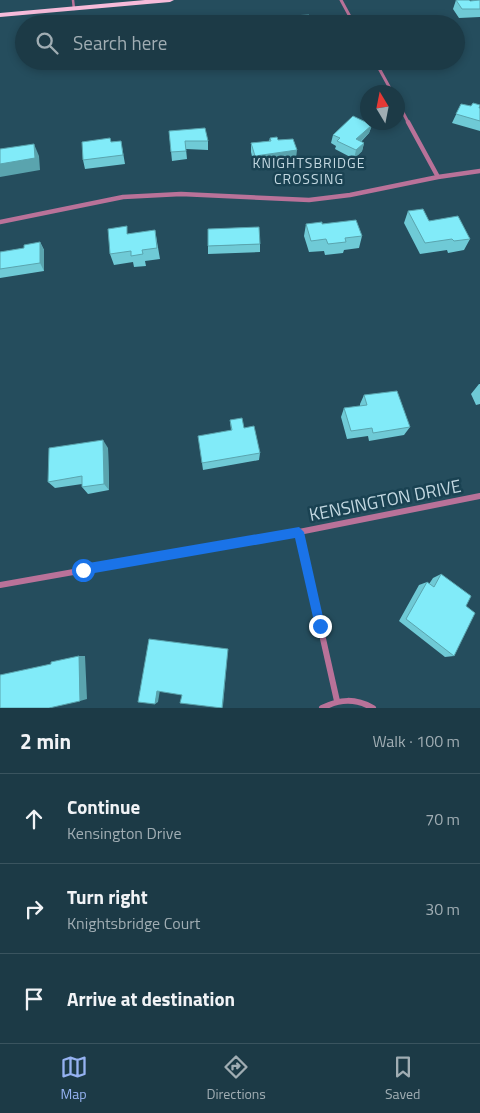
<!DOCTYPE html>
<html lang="en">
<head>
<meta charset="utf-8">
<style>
  body { margin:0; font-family:"Titillium Web",sans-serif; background:#294551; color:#f1f3f6 }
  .compass { position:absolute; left:360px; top:85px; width:45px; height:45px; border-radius:50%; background:#1c3a46; box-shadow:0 2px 8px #0003; rotate:350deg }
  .stop { position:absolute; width:15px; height:15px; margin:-11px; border:4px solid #1a73e8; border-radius:50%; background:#fff }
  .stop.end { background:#1a73e8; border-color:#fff; box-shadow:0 1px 5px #0008 }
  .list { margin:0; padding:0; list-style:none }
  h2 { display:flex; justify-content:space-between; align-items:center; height:65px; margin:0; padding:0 20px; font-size:21px }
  h2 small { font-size:16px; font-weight:400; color:#a0adb3 }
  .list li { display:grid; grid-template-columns:32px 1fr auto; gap:15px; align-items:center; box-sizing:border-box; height:90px; padding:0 20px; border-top:1px solid #3a545f }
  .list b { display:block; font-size:19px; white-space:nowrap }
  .list p { margin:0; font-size:16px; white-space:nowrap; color:#a0adb3 }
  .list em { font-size:16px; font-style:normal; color:#a0adb3 }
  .icon { flex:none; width:28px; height:28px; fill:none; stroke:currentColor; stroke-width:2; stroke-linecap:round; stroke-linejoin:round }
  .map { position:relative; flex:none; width:480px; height:708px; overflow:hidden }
  .search { position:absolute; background:#1c3a46; box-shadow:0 2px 8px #0003; left:15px; right:15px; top:15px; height:55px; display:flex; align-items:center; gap:12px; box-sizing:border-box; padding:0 18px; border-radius:28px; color:#a0adb3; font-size:19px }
  .sheet { height:335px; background:#1c3a46 }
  nav { display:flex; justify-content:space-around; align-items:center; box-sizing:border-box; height:70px; border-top:1px solid #3a545f; background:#1c3a46; font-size:14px; color:#a0adb3 }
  nav a { display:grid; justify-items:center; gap:2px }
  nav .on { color:#95b2f1 }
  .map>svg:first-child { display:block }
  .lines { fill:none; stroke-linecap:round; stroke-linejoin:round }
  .service { stroke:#b97299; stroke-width:2.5 }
  .minor-far2 { stroke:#b97299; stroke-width:3 }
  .minor-far1 { stroke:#b97299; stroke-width:4.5 }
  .minor { stroke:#b97299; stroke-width:6 }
  .primary { fill:#f6bbda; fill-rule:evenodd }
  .wall { fill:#6fcad6 }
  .shaded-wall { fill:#5aa4ae }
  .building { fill:#81ebf9; stroke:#5aa4ae }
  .route { fill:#1a73e8 }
  .labels { text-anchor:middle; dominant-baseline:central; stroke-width:5; stroke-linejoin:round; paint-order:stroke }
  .far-neighbourhood-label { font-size:14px; letter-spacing:1px; fill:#c3d8e1; stroke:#1a4252 }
  .near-street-label { font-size:18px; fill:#c3d8e1; stroke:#1a4252 }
</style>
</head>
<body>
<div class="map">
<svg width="480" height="708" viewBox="0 0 480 708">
  <rect width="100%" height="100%" fill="#254d5d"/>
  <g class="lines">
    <path class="service" d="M73,0L74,9"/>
    <path class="minor-far2" d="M341,0L354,24
      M375,61L392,92
      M398,103L409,124"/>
    <path class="minor-far1" d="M408,122L438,177
      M0,222L123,197L181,194L309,200L350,195L438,177L480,171"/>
    <path class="minor" d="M299,532L337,701
      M0,585L299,532L480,496
      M322,708C340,699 355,698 373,708"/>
    <path class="primary" d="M145,0H174L170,2L0,17V13Z"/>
  </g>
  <path class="wall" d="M456,0L470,1L480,0V17L459,18L453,9Z
    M461,104L480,108V131L452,123Z
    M372,125L369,133L361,142L364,143L362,151L354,159L335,149L336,146L331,143L333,135Z
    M169,131L208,141V150L186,149L187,159L172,161Z
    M270,138L278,140L296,159L254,165L251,152V143L269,141Z
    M121,141L125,164L85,169L83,160L111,142Z
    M408,211L470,239L464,250L448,253L447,250L420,254L404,223Z
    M306,224H322L362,236L359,248L344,250L343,253L325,255L324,251L309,252L304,236Z
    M155,230L160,259L145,261L146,266L134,267L133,262L114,265L110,254L128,234Z
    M40,242L44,250V271L0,278V252L24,248Z
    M260,244V252L208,254V246Z
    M479,384H480V404L476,405L471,394Z
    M364,395L410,427L404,435L369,441L368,436L347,439L341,417L344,408L360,406V404Z
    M230,420L244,428L260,453L259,460L203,470L202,463L231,430Z
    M108,448L109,490L88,494L82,487V484L55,488L48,482Z
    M441,574L466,606L454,656L445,657L399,621L419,585L427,582L429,584L433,578Z"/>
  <path class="shaded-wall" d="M372,125L369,133L354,148L356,139Z
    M364,143L362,151L354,159L356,150Z
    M34,144L39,156L40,170L0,177V164Z
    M297,150L296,159L254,165L255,156Z
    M40,242L44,250V271L40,263Z
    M103,440L108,448L109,490L104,484Z
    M228,649L223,706L222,708Z
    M79,656H85L87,699L80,701Z
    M160,690L158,702L155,704L157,691Z"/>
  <path class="building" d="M456,0H469L470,1L480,0V9H462Z
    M309,15L312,24H294L292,16Z
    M421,18L423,21H428L430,24H404L402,20Z
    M224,19L225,24H189V23L209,22L208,20Z
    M473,103L480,105L479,108H480V121L456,114L461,104L471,106Z
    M353,116L372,125L356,139L364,143L356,150L337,141L340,138L333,135Z
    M205,128L208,141H185L186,151L171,152L169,131Z
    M277,137L278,140L293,139L297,150L255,156L251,143L271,141L270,138Z
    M110,138L111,142L121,141L123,155L83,160L82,142Z
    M34,144L35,158L0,164V149Z
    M423,209L429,221L458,216L470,239L454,241L452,239L425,243L408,211Z
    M356,220L362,236L345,238L346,242L328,244L326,239L311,241L306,224L322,222V224Z
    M127,226V234L155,230L157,248L142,250L143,254L131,256V251L110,254L108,229Z
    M259,227L260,244L208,246V229Z
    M40,242V263L0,269V252L24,248V245Z
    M397,391L410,427L373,433L372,428L351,431L344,408L367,405L364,395Z
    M242,418L244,428L254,426L260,453L202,463L198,436L232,430L230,420Z
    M103,440L104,484L82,487V476L48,482L49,448Z
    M441,574L471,596L466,606L475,613L454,656L406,619L427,582L434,587Z
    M149,639L228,649L222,708L180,703L182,695L157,691L155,704L138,702Z
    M79,656L80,701L49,708H0V675L51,664V662Z"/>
  <path class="route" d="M299,527L304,532L325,626L324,630L320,631L316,630L315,626L295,538L83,575L78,570L83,564Z"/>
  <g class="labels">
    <g class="far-neighbourhood-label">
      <text x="309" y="162">KNIGHTSBRIDGE<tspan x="309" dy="16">CROSSING</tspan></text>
    </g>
    <g class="near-street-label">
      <text transform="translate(385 500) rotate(-11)">KENSINGTON DRIVE</text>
    </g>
  </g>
</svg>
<svg class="compass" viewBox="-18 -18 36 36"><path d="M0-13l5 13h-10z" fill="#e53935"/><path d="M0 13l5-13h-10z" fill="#a0adb3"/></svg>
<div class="stop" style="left:83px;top:570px"></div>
<div class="stop end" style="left:320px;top:626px"></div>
<div class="search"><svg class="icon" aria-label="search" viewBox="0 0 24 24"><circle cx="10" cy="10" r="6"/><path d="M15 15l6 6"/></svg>Search here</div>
</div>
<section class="sheet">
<h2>2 min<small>Walk · 100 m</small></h2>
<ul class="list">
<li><svg class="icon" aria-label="ahead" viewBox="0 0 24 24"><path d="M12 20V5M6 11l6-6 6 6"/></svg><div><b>Continue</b><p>Kensington Drive</p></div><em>70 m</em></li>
<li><svg class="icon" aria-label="right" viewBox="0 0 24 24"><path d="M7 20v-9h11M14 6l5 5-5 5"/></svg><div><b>Turn right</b><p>Knightsbridge Court</p></div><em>30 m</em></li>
<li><svg class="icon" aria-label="arrive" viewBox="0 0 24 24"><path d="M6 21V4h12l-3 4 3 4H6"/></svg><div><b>Arrive at destination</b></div></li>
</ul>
</section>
<nav>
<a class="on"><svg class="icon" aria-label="map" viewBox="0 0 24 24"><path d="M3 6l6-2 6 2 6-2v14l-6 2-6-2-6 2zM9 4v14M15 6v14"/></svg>Map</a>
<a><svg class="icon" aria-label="directions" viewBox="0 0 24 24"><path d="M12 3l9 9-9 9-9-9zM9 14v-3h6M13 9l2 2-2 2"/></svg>Directions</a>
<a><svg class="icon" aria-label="saved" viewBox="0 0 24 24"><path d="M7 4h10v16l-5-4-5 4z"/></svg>Saved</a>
</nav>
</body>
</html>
